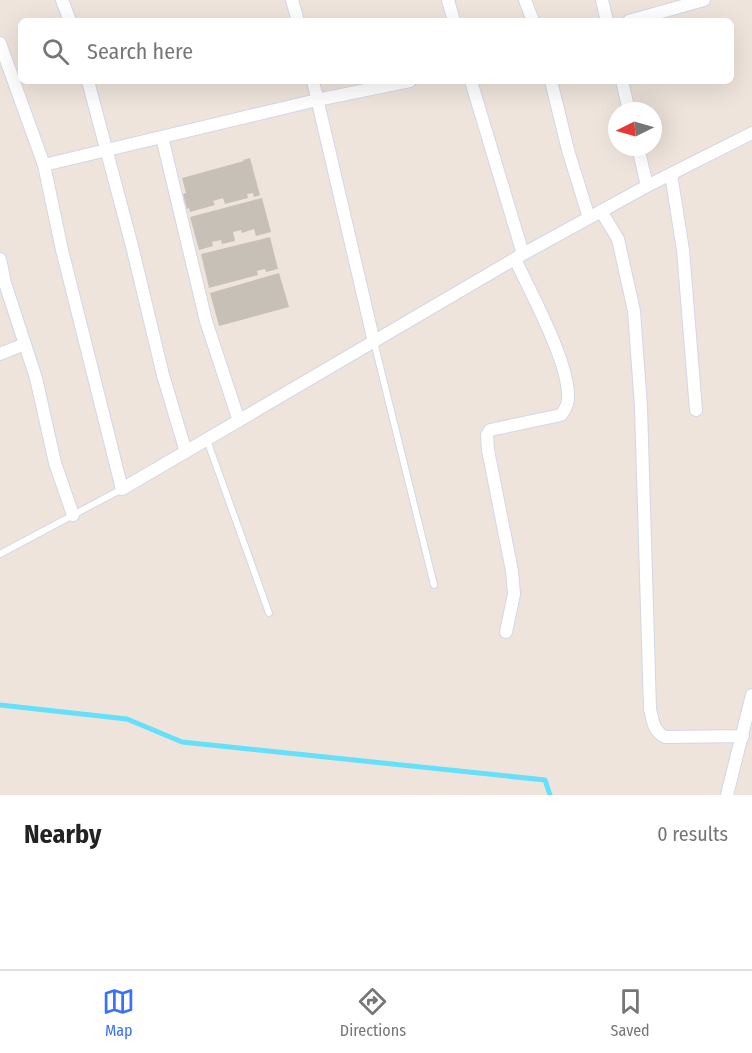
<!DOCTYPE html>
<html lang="en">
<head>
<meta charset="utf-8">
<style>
  body { margin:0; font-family:"Fira Sans Condensed",sans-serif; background:#f6f6f6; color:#222 }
  .compass { position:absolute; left:608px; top:102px; width:54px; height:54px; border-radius:50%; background:#fff; box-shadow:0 6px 24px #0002; rotate:265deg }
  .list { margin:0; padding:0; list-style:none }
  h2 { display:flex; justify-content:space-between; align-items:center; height:78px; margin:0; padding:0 24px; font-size:26px }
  h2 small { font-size:20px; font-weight:400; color:#767676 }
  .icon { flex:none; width:33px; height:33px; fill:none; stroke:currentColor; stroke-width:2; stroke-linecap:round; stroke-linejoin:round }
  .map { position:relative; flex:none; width:752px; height:795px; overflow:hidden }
  .search { position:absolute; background:#fff; box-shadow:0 6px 24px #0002; left:18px; right:18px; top:18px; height:66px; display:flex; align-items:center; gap:15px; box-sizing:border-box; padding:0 21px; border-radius:9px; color:#767676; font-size:22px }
  .sheet { height:174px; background:#fff }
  nav { display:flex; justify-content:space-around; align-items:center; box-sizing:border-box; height:84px; border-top:2px solid #e0e0e0; background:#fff; font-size:16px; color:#767676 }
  nav a { display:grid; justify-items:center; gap:3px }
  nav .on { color:#3870ff }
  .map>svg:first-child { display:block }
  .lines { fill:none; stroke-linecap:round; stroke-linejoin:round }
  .stream { stroke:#65e0fa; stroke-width:5 }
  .building { fill:#c6c0b7 }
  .lane-casing { stroke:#d1d7e5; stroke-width:8 }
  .street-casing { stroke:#d1d7e5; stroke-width:14 }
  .lane { stroke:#fff; stroke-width:6 }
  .street { stroke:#fff; stroke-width:12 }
</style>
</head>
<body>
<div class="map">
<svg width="752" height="795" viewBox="0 0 752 795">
  <rect width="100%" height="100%" fill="#eee4dc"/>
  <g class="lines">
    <path class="stream" d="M0,705L127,719L182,742L545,780L550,795"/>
  </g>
  <path class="building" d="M250,158L260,195L254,197L253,193L247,194L248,198L225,204L223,198L213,201L215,205L190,212L189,208L187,209L183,194L186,193L182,178L244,161L243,160Z
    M262,198L271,232L256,236L254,229L242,233L241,230L233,232L235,241L222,244L221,240L212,242L213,246L199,250L190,217Z
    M270,237L278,269L266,272L265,269L257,271L258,275L209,288L201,254Z
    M279,273L289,307L219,326L210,293Z"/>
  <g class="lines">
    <defs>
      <path id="lane" d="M374,342L434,585
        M207,440L269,613
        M0,554L122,489"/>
      <path id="street" d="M62,0L70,21
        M292,0L298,21
        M448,0L454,21
        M525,0L533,21
        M602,0L607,21
        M629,21L704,0
        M0,43L44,165L62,250L122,489L523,254L647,186L752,133
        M88,81L132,246L163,375L186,452
        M313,81L374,342
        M471,81L523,254
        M551,81L568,150L589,218
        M622,81L629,111
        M162,137L206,321L239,421
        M638,147L647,186
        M44,165L317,100L410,81
        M671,174L683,250L696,410
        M601,211L618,239L634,311L641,407L650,709C653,721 653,731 665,737L743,736
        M0,259L5,283L36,378L55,463L73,515
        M0,354L25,344
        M506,632L514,594L512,571L488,450L487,435L490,430L561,415C565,410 568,405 568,398C570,364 530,291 515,259
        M727,795L752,695"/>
    </defs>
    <use href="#lane" class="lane-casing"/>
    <use href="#street" class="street-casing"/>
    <use href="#lane" class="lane"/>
    <use href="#street" class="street"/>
  </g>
</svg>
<svg class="compass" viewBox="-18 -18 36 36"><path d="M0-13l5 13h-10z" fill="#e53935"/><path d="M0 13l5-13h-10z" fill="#767676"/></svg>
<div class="search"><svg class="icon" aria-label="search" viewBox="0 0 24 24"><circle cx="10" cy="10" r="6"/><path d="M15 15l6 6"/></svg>Search here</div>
</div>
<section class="sheet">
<h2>Nearby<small>0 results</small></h2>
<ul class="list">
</ul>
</section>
<nav>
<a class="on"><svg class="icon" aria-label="map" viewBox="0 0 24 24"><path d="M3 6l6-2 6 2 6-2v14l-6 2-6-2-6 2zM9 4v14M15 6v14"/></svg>Map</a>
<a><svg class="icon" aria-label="directions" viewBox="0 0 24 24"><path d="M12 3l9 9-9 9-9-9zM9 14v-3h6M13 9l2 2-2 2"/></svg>Directions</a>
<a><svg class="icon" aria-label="saved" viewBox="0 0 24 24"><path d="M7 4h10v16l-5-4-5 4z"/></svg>Saved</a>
</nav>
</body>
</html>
